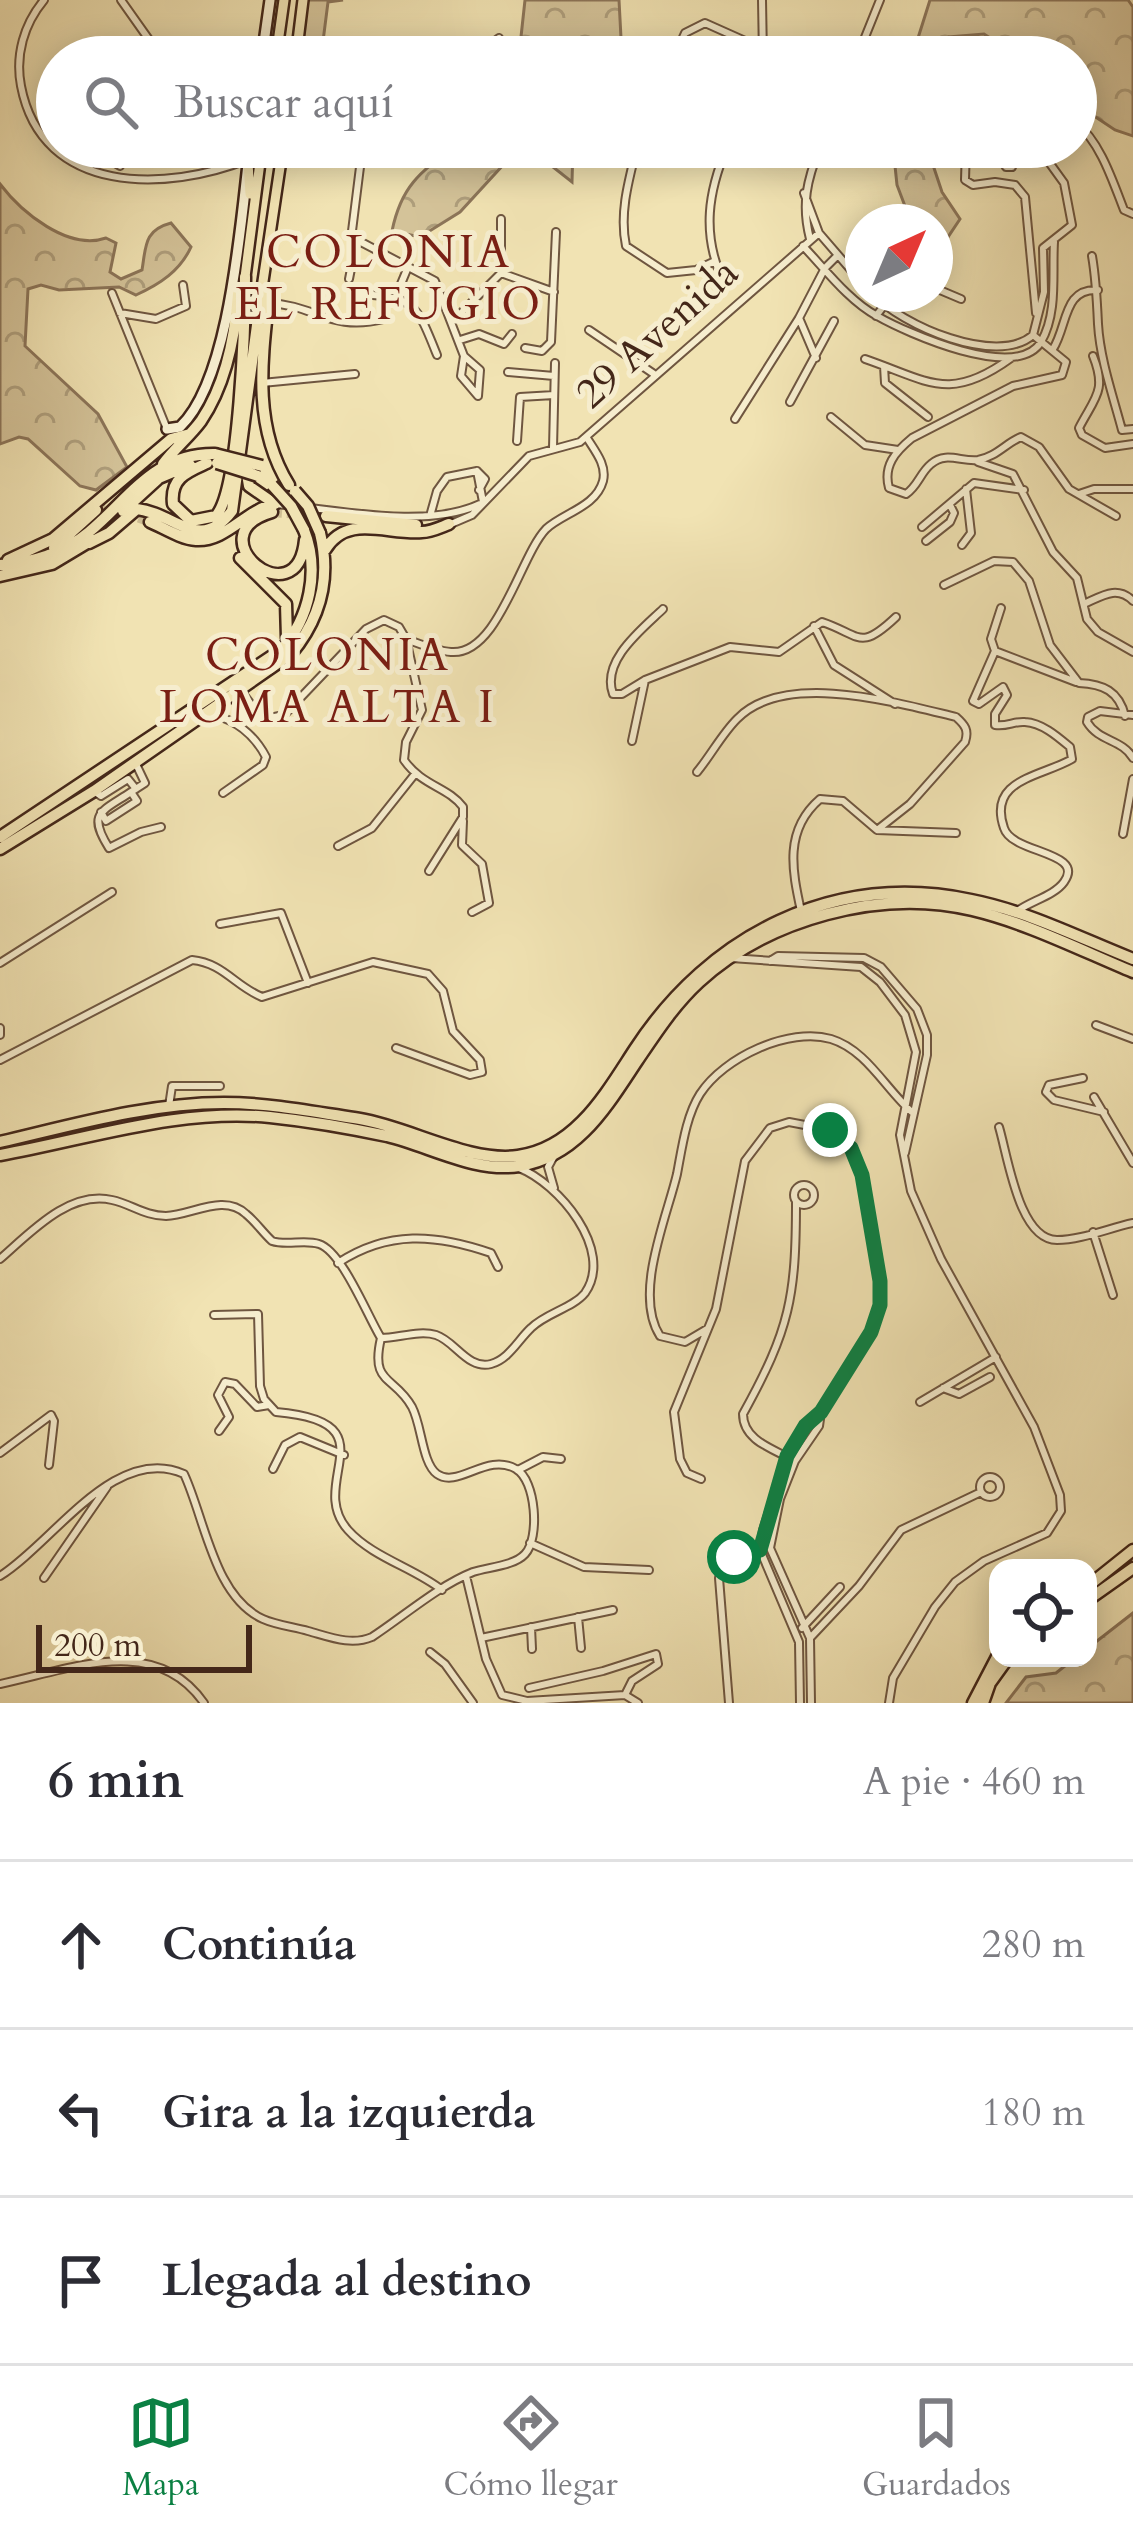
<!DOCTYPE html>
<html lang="es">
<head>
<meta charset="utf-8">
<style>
  body { margin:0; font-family:Cardo,serif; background:#f2f2f3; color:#2b2b33 }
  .controls { position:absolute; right:36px; bottom:36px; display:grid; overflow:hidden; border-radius:24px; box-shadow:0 6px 30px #0003 }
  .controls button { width:108px; height:108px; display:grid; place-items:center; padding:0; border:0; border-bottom:3px solid #e1e1e2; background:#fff; color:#2b2b33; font:60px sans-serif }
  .compass { position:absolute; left:845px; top:204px; width:108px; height:108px; border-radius:50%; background:#fff; box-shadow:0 6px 30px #0003; rotate:44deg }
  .scale { position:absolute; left:36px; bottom:30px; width:216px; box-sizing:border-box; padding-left:12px; border:6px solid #442719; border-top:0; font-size:33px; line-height:42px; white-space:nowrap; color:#442719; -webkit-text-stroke:9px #f6edce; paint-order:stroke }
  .stop { position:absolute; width:36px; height:36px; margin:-27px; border:9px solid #0b8043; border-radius:50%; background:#fff }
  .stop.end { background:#0b8043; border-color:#fff; box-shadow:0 3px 12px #0008 }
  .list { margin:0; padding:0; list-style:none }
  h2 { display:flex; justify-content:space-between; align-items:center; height:156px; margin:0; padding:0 48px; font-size:51px }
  h2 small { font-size:39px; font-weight:400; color:#7c7c81 }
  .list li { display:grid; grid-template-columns:78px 1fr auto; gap:36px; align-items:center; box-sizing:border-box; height:168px; padding:0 48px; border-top:3px solid #e1e1e2 }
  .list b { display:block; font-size:45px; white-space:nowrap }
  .list em { font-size:39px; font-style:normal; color:#7c7c81 }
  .icon { flex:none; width:66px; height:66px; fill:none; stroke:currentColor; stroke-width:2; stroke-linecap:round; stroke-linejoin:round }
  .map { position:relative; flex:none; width:1133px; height:1703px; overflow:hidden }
  .search { position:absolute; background:#fff; box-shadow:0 6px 30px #0003; left:36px; right:36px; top:36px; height:132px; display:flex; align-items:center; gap:30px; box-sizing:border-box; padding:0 42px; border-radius:66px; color:#7c7c81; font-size:45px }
  .sheet { height:660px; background:#fff }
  nav { display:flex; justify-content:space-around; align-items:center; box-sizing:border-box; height:168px; border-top:3px solid #e1e1e2; background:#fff; font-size:33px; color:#7c7c81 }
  nav a { display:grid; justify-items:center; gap:6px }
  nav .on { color:#0b8043 }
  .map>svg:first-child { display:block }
  .forest { fill:url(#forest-crowns); stroke:#8c7559; stroke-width:3 }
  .green { fill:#d4c399; stroke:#8c7559; stroke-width:3 }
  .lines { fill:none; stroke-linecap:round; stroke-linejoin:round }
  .highway-tunnel { stroke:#cebd94; stroke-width:10; stroke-dasharray:10 5; stroke-linecap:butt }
  .street-casing { stroke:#6f5640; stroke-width:10 }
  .secondary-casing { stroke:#442719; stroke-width:14 }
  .primary-casing { stroke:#442719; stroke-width:14 }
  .highway-casing { stroke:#442719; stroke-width:15 }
  .street { stroke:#f6edce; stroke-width:6 }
  .secondary { stroke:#f6edce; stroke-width:9 }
  .primary { stroke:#f1e3b3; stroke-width:9 }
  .highway { stroke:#f1e3b3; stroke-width:10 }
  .highway-bridge-casing { stroke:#442719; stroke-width:15; stroke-linecap:butt }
  .highway-bridge { stroke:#f1e3b3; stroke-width:10 }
  .route { stroke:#0b8043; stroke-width:15 }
  .labels { text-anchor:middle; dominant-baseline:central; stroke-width:10; stroke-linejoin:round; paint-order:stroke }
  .street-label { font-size:42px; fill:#442719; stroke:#f6edce }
  .neighbourhood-label { font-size:45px; letter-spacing:3px; fill:#7a1f14; stroke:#f6edce }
</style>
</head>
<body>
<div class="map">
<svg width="1133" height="1703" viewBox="0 0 1133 1703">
  <defs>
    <pattern id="forest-crowns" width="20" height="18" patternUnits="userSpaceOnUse" patternTransform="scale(3)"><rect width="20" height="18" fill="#d4c399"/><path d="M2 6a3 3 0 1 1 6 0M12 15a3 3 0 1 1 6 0" fill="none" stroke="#ae9e7c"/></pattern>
  </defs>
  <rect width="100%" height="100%" fill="#f1e3b3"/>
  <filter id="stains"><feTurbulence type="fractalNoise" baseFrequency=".00167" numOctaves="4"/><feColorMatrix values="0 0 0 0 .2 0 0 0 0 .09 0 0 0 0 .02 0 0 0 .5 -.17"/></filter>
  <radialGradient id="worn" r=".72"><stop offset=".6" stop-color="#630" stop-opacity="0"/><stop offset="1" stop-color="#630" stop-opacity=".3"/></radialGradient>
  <path class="forest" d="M525,0H619L622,57H515L520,46Z
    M930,0H1128L1133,7V136L1115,130L1076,104V57H1019L984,34L949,37L944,57H912Z
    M454,147H573L572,182L548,163L516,151L460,212L420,237L392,231C401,187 419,173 454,147Z
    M893,147H927L942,192L960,219L946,240L935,238V222H911L897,185Z
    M0,184C21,212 68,251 106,238L116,243L110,272L121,279L142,270C146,246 144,230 171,223L191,247C180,271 160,284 136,295L119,287L59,290L41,285L28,289L25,346L98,414L127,467L96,490L80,486L28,439L19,437L0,444Z
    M1133,1613V1703H1006L1026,1677L1056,1673L1075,1658H1088V1648Z"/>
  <path class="green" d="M303,0H343L328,2L321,57H297Z"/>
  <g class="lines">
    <path class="highway-tunnel" d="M96,510L112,507L150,522
      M272,512L326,516"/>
    <defs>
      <path id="street" d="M44,0C24,24 15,55 21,86C42,196 167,192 249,159
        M121,0L150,41
        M762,0L763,57
        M473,57L499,38
        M674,57L685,33L705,23L781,57
        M857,57L880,0
        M1076,123C1100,141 1113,182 1124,210L1133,214
        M637,147C629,179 619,213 626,246L667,273L696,270L715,261
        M966,147L965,180L973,185L995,182L1015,185L1025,197L1036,313
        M1001,147V159L1006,167H1012L1019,147
        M358,152L361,159L352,231L361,242L435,281L464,356L480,370L478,396L461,376L464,356
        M89,168L98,153L120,166
        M804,193L819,233L863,284
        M810,239C801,204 807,180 820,147
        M803,246C825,269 849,301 877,316C907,333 1016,382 1041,342C1058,313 1052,274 1054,242
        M1092,256C1096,279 1097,301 1098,324C1100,359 1113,396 1122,430L1133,429
        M501,273L554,292
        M349,279L357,238
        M722,279C702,233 708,192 727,147
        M935,288L961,299
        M112,293L167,429
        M360,294C415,297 417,305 437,355
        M873,294C901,325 997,367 1033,335L1044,292L1043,248L1072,225L1064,183L1038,147
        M396,296L408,267
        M268,303C316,305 330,332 384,319
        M120,313L156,319L186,306L183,285
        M876,316L893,294
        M799,318L816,358
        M453,321L501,273V219
        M589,330L654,374
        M1033,335L1066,362L1062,375L1013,386L912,438C895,452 883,466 889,488L906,494C918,486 920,473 931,464C946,451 961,462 978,460C996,457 1006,443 1021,437L1039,447L1069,489L1116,516
        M460,340L479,334L504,344L512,334
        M525,348L542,351L551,342L556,232
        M1053,349C1068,325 1063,288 1098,290
        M1093,356C1107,391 1095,397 1079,428L1082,435L1105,448L1133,444
        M865,359C929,381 949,403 1011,358
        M884,366L885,383L928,417
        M508,372L554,376
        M262,383L355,374
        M790,402L834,321
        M831,417L865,445L898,450
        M735,419L799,318L825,268L837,256
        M517,441L520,397L554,395
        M553,448L555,363
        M978,462L1013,474L1053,552L1077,578L1087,619L1098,632L1133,652
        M477,471L483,502
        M477,471L485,479L479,490
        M1079,494L1094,489H1133
        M275,504C336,509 424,530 480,504
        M430,516L437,491L447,477L477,471
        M451,524L472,515L529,456L580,442L819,233
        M922,527L974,483L1024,490
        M926,541L950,522L954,513L950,505
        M962,545L971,533L966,489
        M944,585L994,561L1013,562L1029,581L1050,645L1079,683C1103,684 1119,691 1125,716
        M1084,604C1102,596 1117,585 1133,601
        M1001,608L991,639L995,651L973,701L979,704L1003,687L1007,695L995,714V725C1007,727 1014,721 1025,722C1042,723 1057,736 1070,747L1072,759C1041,777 987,779 1004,828C1012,854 1086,851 1064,882C1054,896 1030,901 1016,912
        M663,609C641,630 601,661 613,694H622L645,680L730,647L779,652L822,622C861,635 859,652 896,617
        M814,626L834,665L895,704
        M406,639C420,644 436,651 451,652C498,656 520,556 546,529C563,513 596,507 603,481C607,465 595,451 587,438
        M995,651L1076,682
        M241,691L259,715
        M232,697L265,719L284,715L366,629L384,620L399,627L406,639L422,710L406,742L404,760C422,786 448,787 463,807V817L429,871
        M208,714C234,718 254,734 266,757L263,765L223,793
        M1133,715L1100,711L1088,717L1087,722C1099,742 1122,739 1133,758
        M632,741L645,680
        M697,772C711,755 722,734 737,719C784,670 898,703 956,717C965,725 969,730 965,742L910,804L877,830
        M94,791L101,796L128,779L136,789
        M131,792C101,812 87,813 109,848L141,832L161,827
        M101,812L106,821L137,801L131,792L145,783L135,762
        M463,821L462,845L482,864L489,903L472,912
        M1123,834L1133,779
        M338,846L372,828L415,774
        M801,911C792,870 784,830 820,799L843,801L877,830L956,833
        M220,924L281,913L308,983
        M731,958L861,967L880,982L905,1015L916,1052L900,1135L911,1191L941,1259L1034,1427L1060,1495L1061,1511L1047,1533L984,1561L955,1582L935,1607L893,1678L889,1703
        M770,961L778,956L864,958L881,967L917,1009L927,1035V1055L905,1153
        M0,963L112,892
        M1096,1025L1133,1039
        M0,1028V1035
        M0,1060L192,960C223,963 235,986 262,997L373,962L428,974L443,991L453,1031L480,1060L482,1072L470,1075L396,1048
        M1083,1078L1049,1085L1046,1092L1054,1100L1104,1112
        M1094,1097L1133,1163
        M169,1106L172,1086H220
        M999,1127C1008,1157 1019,1240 1057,1240C1081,1240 1109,1228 1133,1223
        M554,1156L548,1167L554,1188
        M794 1195a10 10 0 1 1 20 0a10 10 0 1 1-20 0Z
        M1093,1232L1113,1295
        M0,1259C30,1233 69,1190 112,1200C131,1204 145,1216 166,1216C192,1215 224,1193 246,1214C256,1222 263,1233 272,1241C287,1246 304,1239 319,1244C342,1251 368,1317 381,1338
        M338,1263C388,1230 436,1234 491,1253L498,1267
        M214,1315L258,1314L260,1386L264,1399L276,1412C394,1422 305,1482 348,1530C372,1557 414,1568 442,1590
        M707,1329L685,1342L660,1336C633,1294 667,1217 677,1174C682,1148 686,1116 700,1094C724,1057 789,1027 831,1039C867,1050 886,1090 913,1113
        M381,1338C398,1338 419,1330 436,1335C455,1341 468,1370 491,1364C509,1359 518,1340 531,1328C546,1313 573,1308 585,1293C615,1250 558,1183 519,1168
        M943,1388L959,1394L990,1377
        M920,1402L996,1357
        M219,1431L229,1417L218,1395L225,1382L235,1384L257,1407L269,1405
        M0,1453L51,1415L54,1421L49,1465
        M795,1461C774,1449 743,1441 743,1414C790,1329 796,1297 796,1201
        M273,1469L285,1445L300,1437L344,1455
        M518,1470L543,1457L561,1459
        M980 1487a10 10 0 1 1 20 0a10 10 0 1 1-20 0Z
        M701,1479L687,1473L680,1459L674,1412L716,1309L745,1161L770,1128L789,1122L831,1130L851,1148L862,1175L880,1281V1305L871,1332L821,1412L805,1426L787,1456L763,1530L760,1550L799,1642L800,1703
        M530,1543L584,1567L649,1570
        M0,1576C53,1543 115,1443 184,1474C205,1519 214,1597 263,1619C276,1625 294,1627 308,1631C330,1637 351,1646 372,1637C404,1616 438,1586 473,1572C488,1567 514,1566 525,1554C540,1538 536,1480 516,1469C487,1452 458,1489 437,1474C422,1463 422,1426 412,1407C394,1375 370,1385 381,1338
        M466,1576L486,1659L502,1695L527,1701L625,1695L638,1703
        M44,1578L107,1487
        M578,1617L581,1648
        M531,1627L532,1649
        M802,1628L840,1587
        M481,1638L613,1610
        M810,1638L859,1586L901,1530L981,1492
        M430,1652L445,1664L473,1703
        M0,1684C69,1670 155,1632 204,1703
        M529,1688L603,1671L656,1654L658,1664L632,1681L625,1695
        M729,1703L719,1578L734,1557L760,1550
        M811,1703L810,1638L770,1548L780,1499L795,1461L819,1426L821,1412"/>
      <path id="secondary" d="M262,57L270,0
        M167,429L180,427C231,379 241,218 250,147"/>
      <path id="primary" d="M276,57L284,0
        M296,57L303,0
        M248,163L250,194
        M245,277L262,147
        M262,288L283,147"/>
      <path id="highway" d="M264,291L268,303C261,366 254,429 289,485
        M207,463C187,472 170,478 173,504L191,521L216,516C240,489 245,319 245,277
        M163,464C174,449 190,436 201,421C226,384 235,338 238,294
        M246,468L249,486L272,502
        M123,511L159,478L190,465
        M272,512C193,535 297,621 305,540
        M326,516L416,525
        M150,522C164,528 181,539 196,540C226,542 247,509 275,504
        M89,543L109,533L137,509C175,513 199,554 232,511L262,288
        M54,548L96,510
        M325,550C347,513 387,535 422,532C431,532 441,527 449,524
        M240,558L286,604L287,638
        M8,560L53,539L171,439L190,434
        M0,565C31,563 64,553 89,532C130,498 155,453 215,454
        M0,576L52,564L92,540
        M0,837L281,650C310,618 320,570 304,530
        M0,849L94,791L291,654C320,619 331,578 320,533
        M0,1142C73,1125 148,1103 224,1103C269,1103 315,1112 360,1119C409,1127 470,1163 518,1156C576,1148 606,1093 635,1049C709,935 834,871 971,900C1027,911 1080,938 1133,959
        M0,1155C89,1139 179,1108 270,1117C308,1121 349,1128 387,1136C429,1146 475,1173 519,1166C578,1157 607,1106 637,1061C656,1033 674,1005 699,982C768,919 880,888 972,910C1027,923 1080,950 1133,972
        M1088,1586L1133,1550
        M1088,1600L1133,1568
        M973,1703L998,1655
        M983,1703L990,1683L1008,1658"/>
    </defs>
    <use href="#street" class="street-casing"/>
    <use href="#secondary" class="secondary-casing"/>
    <use href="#primary" class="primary-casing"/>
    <use href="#highway" class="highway-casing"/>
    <use href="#street" class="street"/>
    <use href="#secondary" class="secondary"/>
    <use href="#primary" class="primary"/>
    <use href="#highway" class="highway"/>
    <defs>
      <path id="highway-bridge" d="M215,454L262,466
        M217,463L258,476
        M272,485L291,506L304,530
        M295,491L308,506L320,533"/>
    </defs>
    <use href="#highway-bridge" class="highway-bridge-casing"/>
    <use href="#highway-bridge" class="highway-bridge"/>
  </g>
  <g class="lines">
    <path class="route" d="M734,1557L760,1550L787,1456L805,1426L821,1412L871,1332L880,1305V1281L862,1175L851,1148L830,1130"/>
  </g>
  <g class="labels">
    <g class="street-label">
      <text transform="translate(657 333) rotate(-42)">29 Avenida</text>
    </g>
    <g class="neighbourhood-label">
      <text x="389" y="252">COLONIA<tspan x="389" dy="52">EL REFUGIO</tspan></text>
      <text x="328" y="655">COLONIA<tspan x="328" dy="52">LOMA ALTA I</tspan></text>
    </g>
  </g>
  <rect width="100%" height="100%" filter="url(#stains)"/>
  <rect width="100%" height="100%" fill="url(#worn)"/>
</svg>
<div class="controls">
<button><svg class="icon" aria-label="locate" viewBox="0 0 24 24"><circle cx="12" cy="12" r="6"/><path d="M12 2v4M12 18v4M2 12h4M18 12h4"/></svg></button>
</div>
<svg class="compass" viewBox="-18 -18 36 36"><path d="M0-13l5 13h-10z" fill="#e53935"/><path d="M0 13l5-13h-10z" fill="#7c7c81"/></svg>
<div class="scale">200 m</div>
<div class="stop" style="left:734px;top:1557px"></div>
<div class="stop end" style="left:830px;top:1130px"></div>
<div class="search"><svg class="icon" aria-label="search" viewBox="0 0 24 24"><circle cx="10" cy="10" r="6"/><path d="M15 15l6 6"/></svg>Buscar aquí</div>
</div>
<section class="sheet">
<h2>6 min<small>A pie · 460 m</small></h2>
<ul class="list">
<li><svg class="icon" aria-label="ahead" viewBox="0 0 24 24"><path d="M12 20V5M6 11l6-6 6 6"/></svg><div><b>Continúa</b></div><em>280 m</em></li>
<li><svg class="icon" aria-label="left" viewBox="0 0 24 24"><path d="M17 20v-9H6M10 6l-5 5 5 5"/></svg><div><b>Gira a la izquierda</b></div><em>180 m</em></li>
<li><svg class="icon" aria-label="arrive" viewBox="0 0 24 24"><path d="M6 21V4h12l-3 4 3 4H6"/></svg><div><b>Llegada al destino</b></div></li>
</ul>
</section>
<nav>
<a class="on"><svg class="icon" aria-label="map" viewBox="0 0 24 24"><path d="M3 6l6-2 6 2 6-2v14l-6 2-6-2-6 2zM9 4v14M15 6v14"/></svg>Mapa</a>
<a><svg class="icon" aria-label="directions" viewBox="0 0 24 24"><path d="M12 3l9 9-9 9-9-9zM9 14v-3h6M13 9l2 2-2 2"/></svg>Cómo llegar</a>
<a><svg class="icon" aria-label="saved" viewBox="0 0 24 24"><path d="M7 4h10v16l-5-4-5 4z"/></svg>Guardados</a>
</nav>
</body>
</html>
